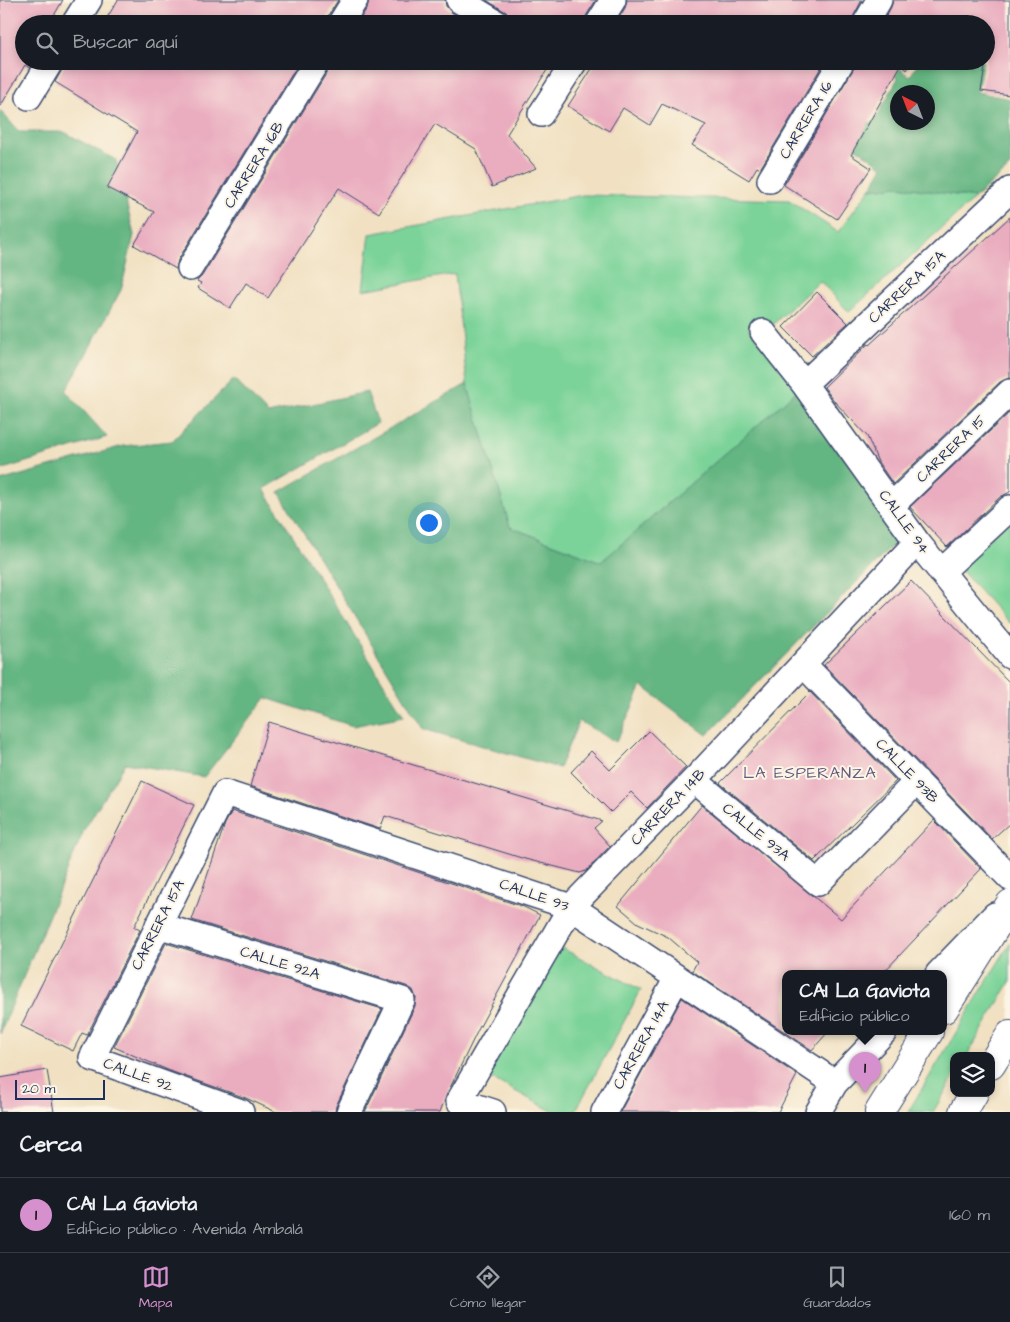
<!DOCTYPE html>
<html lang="es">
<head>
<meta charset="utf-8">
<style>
  body { margin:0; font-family:"Architects Daughter",sans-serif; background:#242831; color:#f1f3f6 }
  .controls { position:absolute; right:15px; bottom:15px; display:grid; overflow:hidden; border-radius:10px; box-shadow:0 2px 8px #0003 }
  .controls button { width:45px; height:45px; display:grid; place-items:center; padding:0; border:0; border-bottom:1px solid #363941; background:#171b24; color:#f1f3f6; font:25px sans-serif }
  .compass { position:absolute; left:890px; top:85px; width:45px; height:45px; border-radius:50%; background:#171b24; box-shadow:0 2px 8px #0003; rotate:318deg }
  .scale { position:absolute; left:15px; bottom:12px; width:90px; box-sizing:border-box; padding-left:5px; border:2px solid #1b2f5e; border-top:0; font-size:14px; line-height:18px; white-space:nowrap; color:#1b2f5e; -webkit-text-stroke:4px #fcf5e5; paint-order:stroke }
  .you { position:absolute; left:428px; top:522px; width:18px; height:18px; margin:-12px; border:4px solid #fff; border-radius:50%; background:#1a73e8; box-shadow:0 0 0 8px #1a73e833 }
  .badge { display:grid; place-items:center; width:32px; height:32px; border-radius:50%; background:#d690ce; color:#111; font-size:16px; font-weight:700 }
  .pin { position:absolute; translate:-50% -41px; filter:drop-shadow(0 1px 2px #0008) }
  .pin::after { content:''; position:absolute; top:26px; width:18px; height:15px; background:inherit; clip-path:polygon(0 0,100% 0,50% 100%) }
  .popup { position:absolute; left:782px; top:970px; width:165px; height:65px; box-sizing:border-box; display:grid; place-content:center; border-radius:10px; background:#171b24; filter:drop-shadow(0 1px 4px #0005); font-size:16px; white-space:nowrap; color:#9ea1a6 }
  .popup b { font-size:19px; color:#f1f3f6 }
  .popup::after { content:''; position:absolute; left:50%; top:100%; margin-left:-10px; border:10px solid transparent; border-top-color:#171b24 }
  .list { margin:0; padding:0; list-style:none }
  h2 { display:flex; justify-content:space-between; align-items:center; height:65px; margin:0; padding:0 20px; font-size:21px }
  h2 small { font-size:16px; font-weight:400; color:#9ea1a6 }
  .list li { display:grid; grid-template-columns:32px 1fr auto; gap:15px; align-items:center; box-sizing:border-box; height:75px; padding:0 20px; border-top:1px solid #363941 }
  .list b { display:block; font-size:19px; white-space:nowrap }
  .list p { margin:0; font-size:16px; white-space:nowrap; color:#9ea1a6 }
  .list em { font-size:16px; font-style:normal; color:#9ea1a6 }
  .icon { flex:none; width:28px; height:28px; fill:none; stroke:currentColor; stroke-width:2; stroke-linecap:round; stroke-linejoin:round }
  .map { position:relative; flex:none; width:1010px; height:1112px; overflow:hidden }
  .search { position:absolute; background:#171b24; box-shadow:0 2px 8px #0003; left:15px; right:15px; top:15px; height:55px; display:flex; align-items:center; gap:12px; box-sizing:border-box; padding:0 18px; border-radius:28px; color:#9ea1a6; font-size:19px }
  .sheet { height:140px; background:#171b24 }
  nav { display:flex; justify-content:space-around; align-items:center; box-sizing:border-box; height:70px; border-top:1px solid #363941; background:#171b24; font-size:14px; color:#9ea1a6 }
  nav a { display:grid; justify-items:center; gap:2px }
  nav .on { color:#d690ce }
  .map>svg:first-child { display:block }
  .green { fill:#7bd399; stroke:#4b817c }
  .forest { fill:#64b581; stroke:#407270; fill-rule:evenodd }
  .building { fill:#eaadc0 }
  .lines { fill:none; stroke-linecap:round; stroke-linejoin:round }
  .street-casing { stroke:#3b4a6d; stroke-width:28 }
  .primary-casing { stroke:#3b4a6d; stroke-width:30 }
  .street { stroke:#fff; stroke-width:25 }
  .primary { stroke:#fff; stroke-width:28 }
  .labels { text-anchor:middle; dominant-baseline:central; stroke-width:4; stroke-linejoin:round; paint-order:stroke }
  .street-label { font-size:15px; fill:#1b2f5e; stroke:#fcf5e5 }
  .neighbourhood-label { font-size:16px; letter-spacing:1px; fill:#635b80; stroke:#fcf5e5 }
</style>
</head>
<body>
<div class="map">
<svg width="1010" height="1112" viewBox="0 0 1010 1112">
  <rect width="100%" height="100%" fill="#fcf5e5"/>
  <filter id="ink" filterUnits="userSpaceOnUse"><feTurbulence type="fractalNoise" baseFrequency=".02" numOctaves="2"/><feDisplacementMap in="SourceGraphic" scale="10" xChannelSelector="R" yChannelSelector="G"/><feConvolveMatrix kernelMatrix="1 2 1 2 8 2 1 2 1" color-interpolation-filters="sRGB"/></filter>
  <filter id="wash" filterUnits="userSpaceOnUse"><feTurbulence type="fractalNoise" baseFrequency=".0096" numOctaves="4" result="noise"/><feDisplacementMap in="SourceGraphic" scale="20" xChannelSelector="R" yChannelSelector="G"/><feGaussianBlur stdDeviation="1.12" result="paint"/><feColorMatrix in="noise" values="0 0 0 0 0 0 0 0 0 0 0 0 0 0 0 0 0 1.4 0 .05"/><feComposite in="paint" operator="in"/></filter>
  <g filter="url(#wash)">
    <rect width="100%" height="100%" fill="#f1e1c2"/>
    <path class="green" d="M899,186L975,198L849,312L820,281L771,326L761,316L748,328L798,390L601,562L510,527L467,384L455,274L363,290L370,234L583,195L789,200L838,232L870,189Z
      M1010,519V624L958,567Z
      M1010,943V982L967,1056H954V1077L933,1112H908Z
      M558,946L641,990L575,1112H554L487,1076Z"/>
    <path class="forest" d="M875,61H891L910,77L919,61H983L977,92L1010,99V167L975,198L899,186L870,189L883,167L837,134L849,116L873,124L898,78ZM898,92H928V122H898Z
      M0,110L19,132H64L116,160L134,235L121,290L66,391L107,437L0,470Z
      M234,379L268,414L367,392L378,423L264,489L404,716L353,726L266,698L204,777L125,763L84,830L0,1034V481L123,446L172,441Z
      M467,384L510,527L601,562L798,390L900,538L707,735L642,686L616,742L579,721L559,768L423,729L279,492Z"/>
    <g id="blocks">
      <path class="building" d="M0,0H63L49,24H24V61H34L30,68L25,65L0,107Z
        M118,0H338L328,16L326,24H103Z
        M369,0H445L446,6L451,12L470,24H357L367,8Z
        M486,0H596L586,16L584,24H512L510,17L506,12Z
        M627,0H862L853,17L851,24H615L625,8Z
        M893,0H1010V95L981,91L986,61V24H882L891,7Z
        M65,61H300L178,260L176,269L134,245L154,212L107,188L137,132L55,82L63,68Z
        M331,61H533L547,70L507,134L536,168L492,187L476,149L435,124L379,213L339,188L268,298L246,283L230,308L198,288L201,283L197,281L202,276L329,69Z
        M597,61H825L760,169L757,167L749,180L692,145L706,125L662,104L650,125L623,108L609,131L568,106Z
        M856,61H912L907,70L901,65L851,155L871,168L837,219L784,185L854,68Z
        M1010,217V378L1000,382L893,484L878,462L867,436L835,402L824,387L868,344L869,345Z
        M817,292L848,323L812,356L783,327Z
        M1010,412V492L1000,497L947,547L910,507Z
        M911,581L1010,683V823L992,839L824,665Z
        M810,692L896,781L814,861L720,783Z
        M269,722L602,821L594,828L610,846L586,871L580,873L525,859L385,816L380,829L250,786Z
        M649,731L686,767L647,808L631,792L611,812L571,772L591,751L610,770Z
        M142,781L194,805L134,927L140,930L87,1035L82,1033L73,1051L21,1026Z
        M702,805L841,919L934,820L981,869L882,974H786V1032H828L812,1050L692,971L697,962L668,937L638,923L618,906Z
        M232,811L524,907L540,915L478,1030L447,1094L440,1112H365L415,1006L416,998L413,990L406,986L192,920L225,824Z
        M166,943L382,1009L336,1106L335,1112H276L246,1098L170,1071L114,1047Z
        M682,998L797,1075L778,1112H620Z
        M47,1070L54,1112H0V1078Z"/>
    </g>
  </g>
  <g filter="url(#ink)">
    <use href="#blocks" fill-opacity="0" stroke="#3b4a6d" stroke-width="1"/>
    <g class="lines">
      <defs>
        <path id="street" d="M459,0L498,24
          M74,24L89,0
          M340,24L355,0
          M598,24L613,0
          M865,24L879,0
          M29,97L51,61
          M541,114L575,61
          M770,180L842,61
          M190,268L317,61
          M763,332L804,384L917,542L1010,656
          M804,384L1010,190
          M891,506L1010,392
          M941,572L1010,508
          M803,664L1010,878
          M694,780L818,883L917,781
          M158,925L402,1000L349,1112
          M938,974L995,915
          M241,1112L92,1058L225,793L571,907L835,1083
          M493,1112L459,1101L571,907L699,775L917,542
          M604,1112L677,978
          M818,1112L835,1083L884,1032"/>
        <path id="primary" d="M944,1009L1010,904
          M991,1065L1010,1035
          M879,1112L929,1032
          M963,1112L974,1093"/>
      </defs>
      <use href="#street" class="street-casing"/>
      <use href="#primary" class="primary-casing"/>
      <use href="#street" class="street"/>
      <use href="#primary" class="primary"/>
    </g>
  </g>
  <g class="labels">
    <g class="street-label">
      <text transform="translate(806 120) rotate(-59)">CARRERA 16</text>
      <text transform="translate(254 165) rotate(-58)">CARRERA 16B</text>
      <text transform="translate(907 287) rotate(-43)">CARRERA 15A</text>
      <text transform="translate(951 449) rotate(-44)">CARRERA 15</text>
      <text transform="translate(904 522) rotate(54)">CALLE 94</text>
      <text transform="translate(907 771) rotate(46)">CALLE 93B</text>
      <text transform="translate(668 807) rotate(-46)">CARRERA 14B</text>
      <text transform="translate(756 832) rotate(39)">CALLE 93A</text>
      <text transform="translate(534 895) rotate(19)">CALLE 93</text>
      <text transform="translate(158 925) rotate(-63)">CARRERA 15A</text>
      <text transform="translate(280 963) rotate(17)">CALLE 92A</text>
      <text transform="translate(641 1045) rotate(-61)">CARRERA 14A</text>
      <text transform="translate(138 1075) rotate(20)">CALLE 92</text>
    </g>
    <g class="neighbourhood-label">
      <text x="810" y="773">LA ESPERANZA</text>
    </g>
  </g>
</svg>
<div class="controls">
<button><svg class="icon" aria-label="layers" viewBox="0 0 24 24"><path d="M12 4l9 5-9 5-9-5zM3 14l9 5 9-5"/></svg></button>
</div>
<svg class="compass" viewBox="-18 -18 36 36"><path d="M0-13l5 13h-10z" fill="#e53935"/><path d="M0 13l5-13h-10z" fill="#9ea1a6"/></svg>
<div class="scale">20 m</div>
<div class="you"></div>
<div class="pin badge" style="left:865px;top:1093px">1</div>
<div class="popup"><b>CAI La Gaviota</b>Edificio público</div>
<div class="search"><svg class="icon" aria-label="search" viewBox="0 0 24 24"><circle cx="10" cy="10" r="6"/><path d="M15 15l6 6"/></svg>Buscar aquí</div>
</div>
<section class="sheet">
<h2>Cerca<small></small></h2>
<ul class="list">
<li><span class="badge">1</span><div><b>CAI La Gaviota</b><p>Edificio público · Avenida Ambalá</p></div><em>160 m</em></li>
</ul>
</section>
<nav>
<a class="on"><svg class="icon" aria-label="map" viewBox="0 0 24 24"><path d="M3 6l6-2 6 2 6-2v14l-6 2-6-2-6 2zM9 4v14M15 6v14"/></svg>Mapa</a>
<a><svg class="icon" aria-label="directions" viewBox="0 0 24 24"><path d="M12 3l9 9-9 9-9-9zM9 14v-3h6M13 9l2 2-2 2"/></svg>Cómo llegar</a>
<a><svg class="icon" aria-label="saved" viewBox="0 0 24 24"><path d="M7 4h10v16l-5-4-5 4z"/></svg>Guardados</a>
</nav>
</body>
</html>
